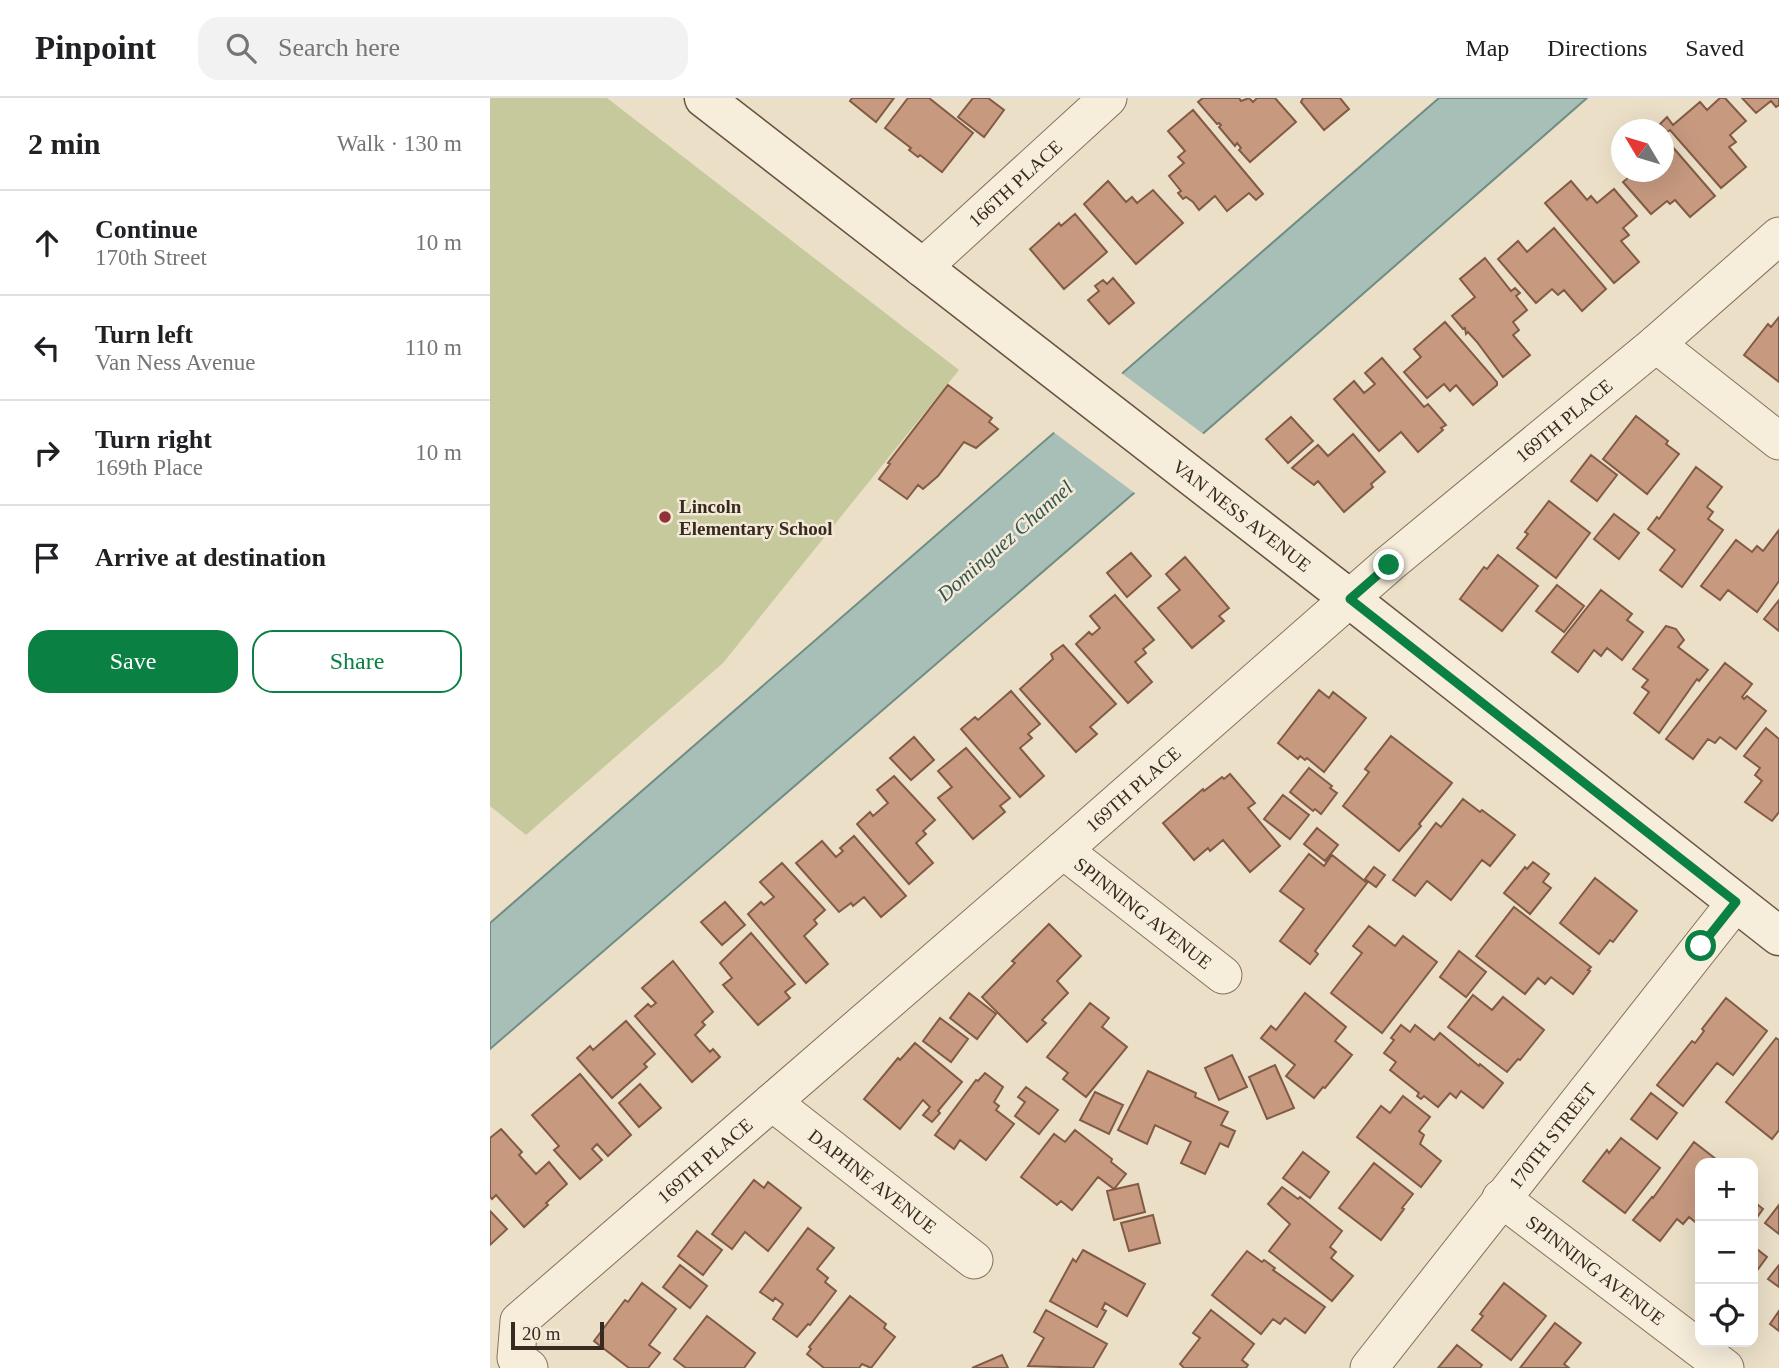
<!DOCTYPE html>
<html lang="en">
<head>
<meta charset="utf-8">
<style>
  body { margin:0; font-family:"Times New Roman",serif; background:#f2f2f2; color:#202124 }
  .controls { position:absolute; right:21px; bottom:21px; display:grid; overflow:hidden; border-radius:14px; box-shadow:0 7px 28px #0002 }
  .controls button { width:63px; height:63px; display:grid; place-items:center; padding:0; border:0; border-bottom:2px solid #e0e0e0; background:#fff; color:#202124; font:35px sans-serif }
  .compass { position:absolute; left:1121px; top:21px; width:63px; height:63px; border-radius:50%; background:#fff; box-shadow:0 7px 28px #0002; rotate:308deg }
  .scale { position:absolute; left:21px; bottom:18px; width:93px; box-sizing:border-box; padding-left:7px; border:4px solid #372a20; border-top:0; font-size:19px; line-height:24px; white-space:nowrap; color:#372a20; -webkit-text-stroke:5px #f3e9d6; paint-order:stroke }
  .stop { position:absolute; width:21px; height:21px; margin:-16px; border:5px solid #0b8043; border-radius:50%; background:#fff }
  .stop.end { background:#0b8043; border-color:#fff; box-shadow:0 2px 7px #0008 }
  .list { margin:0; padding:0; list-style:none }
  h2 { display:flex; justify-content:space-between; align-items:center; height:91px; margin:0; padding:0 28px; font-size:30px }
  h2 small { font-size:23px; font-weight:400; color:#757577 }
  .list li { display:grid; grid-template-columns:46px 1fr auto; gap:21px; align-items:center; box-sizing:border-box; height:105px; padding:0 28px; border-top:2px solid #e0e0e0 }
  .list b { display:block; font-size:26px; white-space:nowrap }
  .list p { margin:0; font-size:23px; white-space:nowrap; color:#757577 }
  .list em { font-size:23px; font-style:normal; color:#757577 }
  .actions { display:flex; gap:14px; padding:21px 28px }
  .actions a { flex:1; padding:16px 0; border:2px solid #0b8043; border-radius:21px; text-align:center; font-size:24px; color:#0b8043 }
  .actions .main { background:#0b8043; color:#fff }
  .icon { flex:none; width:38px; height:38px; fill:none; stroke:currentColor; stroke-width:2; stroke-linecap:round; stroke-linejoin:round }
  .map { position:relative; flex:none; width:1289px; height:1270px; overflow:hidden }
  header { display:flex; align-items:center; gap:42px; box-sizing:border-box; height:98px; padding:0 35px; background:#fff; border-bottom:2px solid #e0e0e0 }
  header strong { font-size:33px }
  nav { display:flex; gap:38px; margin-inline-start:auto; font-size:24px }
  .search { width:490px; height:63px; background:#f2f2f2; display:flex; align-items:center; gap:18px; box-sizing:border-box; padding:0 24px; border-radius:21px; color:#757577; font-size:26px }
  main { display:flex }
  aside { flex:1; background:#fff }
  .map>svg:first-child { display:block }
  .green { fill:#c5c99b }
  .water { fill:#a8bfb7; stroke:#6f8d84; stroke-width:2 }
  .pier { fill:#ebdfc7 }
  .building { fill:#c79a80; stroke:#835b45; stroke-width:2 }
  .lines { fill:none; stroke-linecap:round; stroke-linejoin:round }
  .street-casing { stroke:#86715e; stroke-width:39 }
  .secondary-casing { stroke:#685241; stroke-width:41 }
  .street { stroke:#f6edda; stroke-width:37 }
  .secondary { stroke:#f6edda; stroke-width:38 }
  .route { stroke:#0b8043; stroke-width:9 }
  .poi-dot { fill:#903237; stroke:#f3e9d6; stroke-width:2.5 }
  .labels { text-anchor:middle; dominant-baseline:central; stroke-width:5; stroke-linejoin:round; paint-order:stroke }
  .street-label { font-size:19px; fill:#372a20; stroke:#f3e9d6 }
  .poi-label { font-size:19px; font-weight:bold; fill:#372a20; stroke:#f3e9d6; text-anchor:start }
  .water-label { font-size:21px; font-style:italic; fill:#315652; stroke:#f3e9d6 }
</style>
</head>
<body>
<header>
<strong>Pinpoint</strong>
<div class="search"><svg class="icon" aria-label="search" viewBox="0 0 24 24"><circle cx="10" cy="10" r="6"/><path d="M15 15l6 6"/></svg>Search here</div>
<nav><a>Map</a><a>Directions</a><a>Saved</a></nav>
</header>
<main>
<aside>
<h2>2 min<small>Walk · 130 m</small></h2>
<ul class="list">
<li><svg class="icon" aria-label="ahead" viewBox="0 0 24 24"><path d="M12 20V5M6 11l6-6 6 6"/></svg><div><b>Continue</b><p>170th Street</p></div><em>10 m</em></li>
<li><svg class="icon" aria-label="left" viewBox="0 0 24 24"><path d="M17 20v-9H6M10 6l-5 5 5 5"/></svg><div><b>Turn left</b><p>Van Ness Avenue</p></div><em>110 m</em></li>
<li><svg class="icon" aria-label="right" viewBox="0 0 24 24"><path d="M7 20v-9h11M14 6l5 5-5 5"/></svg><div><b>Turn right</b><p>169th Place</p></div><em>10 m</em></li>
<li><svg class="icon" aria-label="arrive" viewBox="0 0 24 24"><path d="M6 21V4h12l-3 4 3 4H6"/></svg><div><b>Arrive at destination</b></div></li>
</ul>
<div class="actions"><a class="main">Save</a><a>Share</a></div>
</aside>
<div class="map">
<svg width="1289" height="1270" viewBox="0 0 1289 1270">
  <rect width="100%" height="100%" fill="#ebdfc7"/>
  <path class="green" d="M0,0H117L469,272L233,565L36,737L0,708Z"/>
  <path class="water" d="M949,0H1097L724,326L0,951V825Z"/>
  <path class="pier" d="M630,274L716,338L646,396L562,333Z"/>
  <path class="building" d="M362,0H404L386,24L360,3Z
    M418,0H439L483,35L452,74L430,57L428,59L419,52L421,50L395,30Z
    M483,0H498L514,12L494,39L468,19Z
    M713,0H749L751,3L759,0L763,4L767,0H785L806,24L760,64L749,52L751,50L747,45L745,48L729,29L731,27L729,25L727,26L708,4Z
    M813,0H850L859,11L834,32L811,4Z
    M1230,0H1235L1256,23L1240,37L1246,44L1239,49L1256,69L1231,90L1180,32L1177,34L1170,26L1177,19L1183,27L1210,4L1217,12Z
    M1252,0H1289V7L1286,9L1281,3L1266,15Z
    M703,12L773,96L766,102L759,95L737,113L725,98L709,112L703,104L696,99L693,101L688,95L691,93L679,78L694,65L688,59L695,53L678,33Z
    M1174,39L1225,98L1200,119L1185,102L1180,106L1177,103L1161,116L1133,84L1145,74H1174Z
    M618,83L636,104L642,99L647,105L663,92L693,125L646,166L594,106Z
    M1081,83L1097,102L1101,98L1107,105L1124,91L1147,118L1133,130L1139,137L1131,143L1149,164L1124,185L1055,105Z
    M585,116L617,154L574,191L540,151L569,125L571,128Z
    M1064,130L1116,191L1092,213L1074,192L1068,197L1062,191L1046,205L1008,161L1028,143L1037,154Z
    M995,160L1021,193L1025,190L1030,195L1026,198L1037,212L1023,224L1029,232L1023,237L1040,257L1013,279L987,244L978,234L976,236L975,230L973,231L962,218L985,199L970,181Z
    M623,180L644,205L619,226L598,202L609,193L605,188L613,182L617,186Z
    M1289,219V284L1254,257L1278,226L1281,229Z
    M955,224L1007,284V287L983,307L966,287L960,293L954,286L937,300L914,274L931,259L924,251Z
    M892,260L934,309L938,306L956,327L951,330L953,332L928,354L911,334L889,353L844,301L864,283L874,295L885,286L875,275Z
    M458,287L502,320L499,324L508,331L486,350L474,344L448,378L433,391L428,387L417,401L389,381L400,366L398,365Z
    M1146,318L1178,343L1176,346L1189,356L1157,396L1113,361Z
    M801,319L823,343L798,365L776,341Z
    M863,336L895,374L881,386L883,389L854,414L828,383L824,387L802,370L828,347L838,358Z
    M1101,357L1127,377L1107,403L1081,383Z
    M1206,369L1232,389L1217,409L1223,414L1218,421L1233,432L1192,489L1170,472L1185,452L1158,431L1167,419L1169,421Z
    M1059,403L1100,435L1066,480L1027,450L1038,436L1035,434Z
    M1124,416L1149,435L1129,461L1104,441Z
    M1289,432V483L1267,514L1238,492L1230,502L1211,488L1246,442L1262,454L1267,448L1273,453Z
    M641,455L661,478L637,499L617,475Z
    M1008,457L1048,488L1012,533L970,501L994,469L997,471Z
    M695,459L739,510L729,518L734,523L702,550L668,510L690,492L676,476Z
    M1067,487L1094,508L1074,534L1046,513Z
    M1111,492L1142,516L1137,522L1153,534L1132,562L1117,550L1111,558L1104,552L1088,574L1062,554Z
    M625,497L664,542L653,551L656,555L645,564L662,584L638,605L586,546L599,534L602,537L610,530L600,518Z
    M1289,502V533L1274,521Z
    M1176,528L1186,531L1194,542L1188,549L1218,572L1209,583L1207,581L1169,635L1144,615L1159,594L1152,589L1158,582L1143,571Z
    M573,547L626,606L600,629L607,636L586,654L530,591L563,561L561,556Z
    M1235,565L1262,586L1252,599L1254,601L1257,598L1276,613L1246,651L1230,639L1225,645L1218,641L1203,661L1176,641Z
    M829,592L839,600L843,594L876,620L834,674L817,660L815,662L810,658L808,661L788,645Z
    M521,593L550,626L538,636L542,640L530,650L554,678L530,699L471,631L485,619L488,622Z
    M1276,630L1289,641V714L1282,723L1255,704L1272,683L1265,677L1270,670L1254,658Z
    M901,638L962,685L929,726L931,728L909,753L853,708L879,674L875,671Z
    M424,639L444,662L421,682L400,660Z
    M476,650L520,700L510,708L515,714L483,741L448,700L462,689L448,673Z
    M819,670L842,688L840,690L847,695L831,716L825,711L823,713L800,694Z
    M740,676L765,705L758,710L790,748L760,774L733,742L720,753L718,750L704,762L673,725L713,691L714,693L732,679L734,681Z
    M404,678L445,722L433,733L436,736L426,745L443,765L419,786L367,726L380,714L383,718L398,705L387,692Z
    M793,697L819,717L800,741L774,721Z
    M973,701L990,714L992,712L1025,737L1000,768L992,762L961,802L937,783L925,798L903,782L946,725L951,729Z
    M827,730L848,747L835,763L814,746Z
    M364,738L416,798L391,819L374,799L363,808L361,805L349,814L306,765L332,743L346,759L353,753L350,750Z
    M819,756L834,768L842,757L877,785L825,853L828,856L820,866L790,843L814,811L790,793Z
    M1043,764L1059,776L1053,784L1061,790L1040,816L1014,795L1035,769L1037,771Z
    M292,765L335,812L324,822L327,826L314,838L338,866L316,885L258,816L271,804L274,807L284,799L270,784Z
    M884,769L895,777L886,789L875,781Z
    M1105,780L1147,813L1123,844L1120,842L1109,856L1070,825Z
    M235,804L255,827L232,847L211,824Z
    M1024,809L1101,869L1098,872L1100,873L1083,896L1061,879L1055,886L1048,880L1035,896L986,858Z
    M559,826L591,858L567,883L578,895L552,922L556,925L537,944L492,899L525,865L522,863Z
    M879,828L905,848L913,838L947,864L892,935L841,895L872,855L863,848Z
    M261,835L305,886L295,894L300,900L268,927L233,887L242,880L230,865Z
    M969,853L996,874L976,899L950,879Z
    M183,863L223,914L212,924L215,927L205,937L220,954L223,951L230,959L202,984L145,918L158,906L161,909L166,905L152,890Z
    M479,895L506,916L487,941L460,920Z
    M815,895L856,929L845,943L862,957L835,990L833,989L824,1000L796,978L805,967L771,940L781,928L786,932Z
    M983,897L1002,912L1013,899L1054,932L1030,962L1028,961L1017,974L958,929Z
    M1236,900L1277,933L1243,977L1227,965L1193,1008L1167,987L1202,943L1205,945L1214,933L1212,931Z
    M600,905L619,920L612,929L637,949L596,999L573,981L578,975L557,959Z
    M450,920L478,941L461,964L433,943Z
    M136,923L165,956L154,966L157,969L122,1000L87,960L100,948L103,952Z
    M911,927L920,934L925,927L944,942L950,935L989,968L990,966L1013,985L993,1010L971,993L966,1000L960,995L948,1009L934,998L931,1001L927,998L929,995L900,972L906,964L894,955L904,942L901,940Z
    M1286,940L1289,942V1032L1282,1041L1236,1004Z
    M425,945L472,984L448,1013L450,1015L442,1024L433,1017L440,1009L433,1002L410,1031L374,1001L408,960L410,962Z
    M742,957L757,989L729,1002L715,970Z
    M785,967L804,1010L777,1021L759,979Z
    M658,973L706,995L705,999L738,1014L731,1027L745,1033L738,1049L730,1045L715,1076L691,1065L701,1044L665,1027L657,1046L628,1032Z
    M495,975L513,989L504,1004L509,1008L506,1012L524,1026L496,1062L470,1042L464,1051L445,1037L486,982L488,983Z
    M90,976L141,1037L118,1058L107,1046L102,1051L112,1062L90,1081L64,1052L69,1048L42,1017Z
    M150,986L171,1010L149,1029L129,1005Z
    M536,989L568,1012L549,1036L525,1018L535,1004L528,999Z
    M605,994L633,1007L619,1036L590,1022Z
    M1161,995L1187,1015L1167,1041L1141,1021Z
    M913,998L940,1019L929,1033L934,1037L930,1046L951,1063L931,1089L867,1039L891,1008L900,1015Z
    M11,1031L32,1054L29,1057L46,1076L59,1064L77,1086L56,1105L58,1107L34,1129L6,1097L2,1101L0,1099V1040Z
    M585,1032L622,1061L621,1064L636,1076L624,1091L608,1079L582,1112L571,1103L567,1107L531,1079L564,1036L575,1044Z
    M1131,1040L1170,1070L1135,1115L1093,1083L1117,1052L1119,1055Z
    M1204,1044L1231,1065H1210V1128L1199,1119L1193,1126L1187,1121L1170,1143L1143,1122L1162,1099L1163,1100Z
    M813,1054L839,1074L820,1100L793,1080Z
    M884,1065L923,1096L912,1110L914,1111L891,1142L849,1110Z
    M264,1082L274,1090L278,1084L311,1110L278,1153L255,1134L242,1151L222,1136Z
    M648,1086L655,1114L624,1122L617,1093Z
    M792,1089L808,1101L810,1099L852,1133L840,1149L846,1154L841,1160L863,1178L842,1203L779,1153L800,1126L778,1106Z
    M1263,1103L1273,1111L1263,1125Z
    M1289,1107V1136L1275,1125Z
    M0,1113L17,1131L0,1147Z
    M663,1117L670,1145L639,1153L631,1125Z
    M318,1130L344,1150L327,1171L338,1180L335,1184L346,1193L320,1227L318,1226L307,1239L283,1221L293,1206L285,1200L283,1203L270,1194Z
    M207,1133L232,1152L213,1177L188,1158Z
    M1263,1148L1277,1159L1263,1178Z
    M593,1152L655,1186L637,1218L615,1205L612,1211L616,1213L607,1229L560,1203L583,1161L586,1164Z
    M757,1153L772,1164L774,1162L785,1170L783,1172L835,1209L815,1235L795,1220L790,1226L783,1221L771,1236L722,1197Z
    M190,1167L217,1188L200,1210L173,1189Z
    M1289,1167V1189L1278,1181Z
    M152,1185L186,1211L159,1247L170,1255L158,1270H139L104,1243L135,1202L138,1204Z
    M1014,1185L1056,1218L1021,1262L982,1232L993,1218L990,1216Z
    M360,1198L396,1226L394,1230L405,1239L381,1270L372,1266L369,1270H334L317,1256L321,1251L319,1249Z
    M556,1212L617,1246L603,1270L538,1268L554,1240L544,1234Z
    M721,1212L764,1246L752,1262L758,1267L756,1270H694L690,1266L710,1240L703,1235Z
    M1289,1213V1233L1280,1226Z
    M217,1218L265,1255L254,1270H196L184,1261Z
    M1065,1225L1091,1245L1074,1266L1079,1270H1030Z
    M967,1247L992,1267L990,1270H948Z
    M512,1257L518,1270H482Z"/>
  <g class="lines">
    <defs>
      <g id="street">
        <path id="s1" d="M432,170L618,0"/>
        <path d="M1166,246L1289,343"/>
        <path id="s2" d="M573,752L733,877"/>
        <path id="s3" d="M282,1004L484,1162"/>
        <path id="s4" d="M1011,1100L1235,1270"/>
        <path id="s5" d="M39,1270L26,1260L29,1223L573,752L899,466L1166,246L1289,138"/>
        <path id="s6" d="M879,1270L1246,804"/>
      </g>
      <g id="secondary">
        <path id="s7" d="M214,0L860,501L1289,838"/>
      </g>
    </defs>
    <use href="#street" class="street-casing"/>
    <use href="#secondary" class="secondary-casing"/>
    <use href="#street" class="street"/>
    <use href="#secondary" class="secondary"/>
  </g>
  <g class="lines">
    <path class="route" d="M899,467L860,501L1246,804L1211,848"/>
  </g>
  <circle class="poi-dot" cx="175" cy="419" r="7"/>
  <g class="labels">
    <g class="street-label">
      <text stroke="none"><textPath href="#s1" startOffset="126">166TH PLACE</textPath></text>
      <text stroke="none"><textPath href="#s5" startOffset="1433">169TH PLACE</textPath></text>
      <text stroke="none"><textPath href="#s7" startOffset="681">VAN NESS AVENUE</textPath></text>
      <text stroke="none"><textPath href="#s5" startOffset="866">169TH PLACE</textPath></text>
      <text stroke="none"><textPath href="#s2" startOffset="102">SPINNING AVENUE</textPath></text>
      <text stroke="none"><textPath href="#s6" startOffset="296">170TH STREET</textPath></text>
      <text stroke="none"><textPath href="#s5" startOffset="299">169TH PLACE</textPath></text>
      <text stroke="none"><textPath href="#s3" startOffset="128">DAPHNE AVENUE</textPath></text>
      <text stroke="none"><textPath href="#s4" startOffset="119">SPINNING AVENUE</textPath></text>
    </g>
    <g class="poi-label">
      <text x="189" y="408">Lincoln<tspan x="189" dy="22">Elementary School</tspan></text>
    </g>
    <g class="water-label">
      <text transform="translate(515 443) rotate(-41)">Dominguez Channel</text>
    </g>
  </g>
</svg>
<div class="controls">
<button>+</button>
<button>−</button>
<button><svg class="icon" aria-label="locate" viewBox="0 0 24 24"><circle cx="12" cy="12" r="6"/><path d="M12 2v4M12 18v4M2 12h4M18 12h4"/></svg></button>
</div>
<svg class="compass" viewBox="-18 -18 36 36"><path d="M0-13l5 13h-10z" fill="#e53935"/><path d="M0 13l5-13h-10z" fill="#757577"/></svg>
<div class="scale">20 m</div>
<div class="stop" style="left:1211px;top:848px"></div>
<div class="stop end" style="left:899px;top:467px"></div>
</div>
</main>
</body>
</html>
